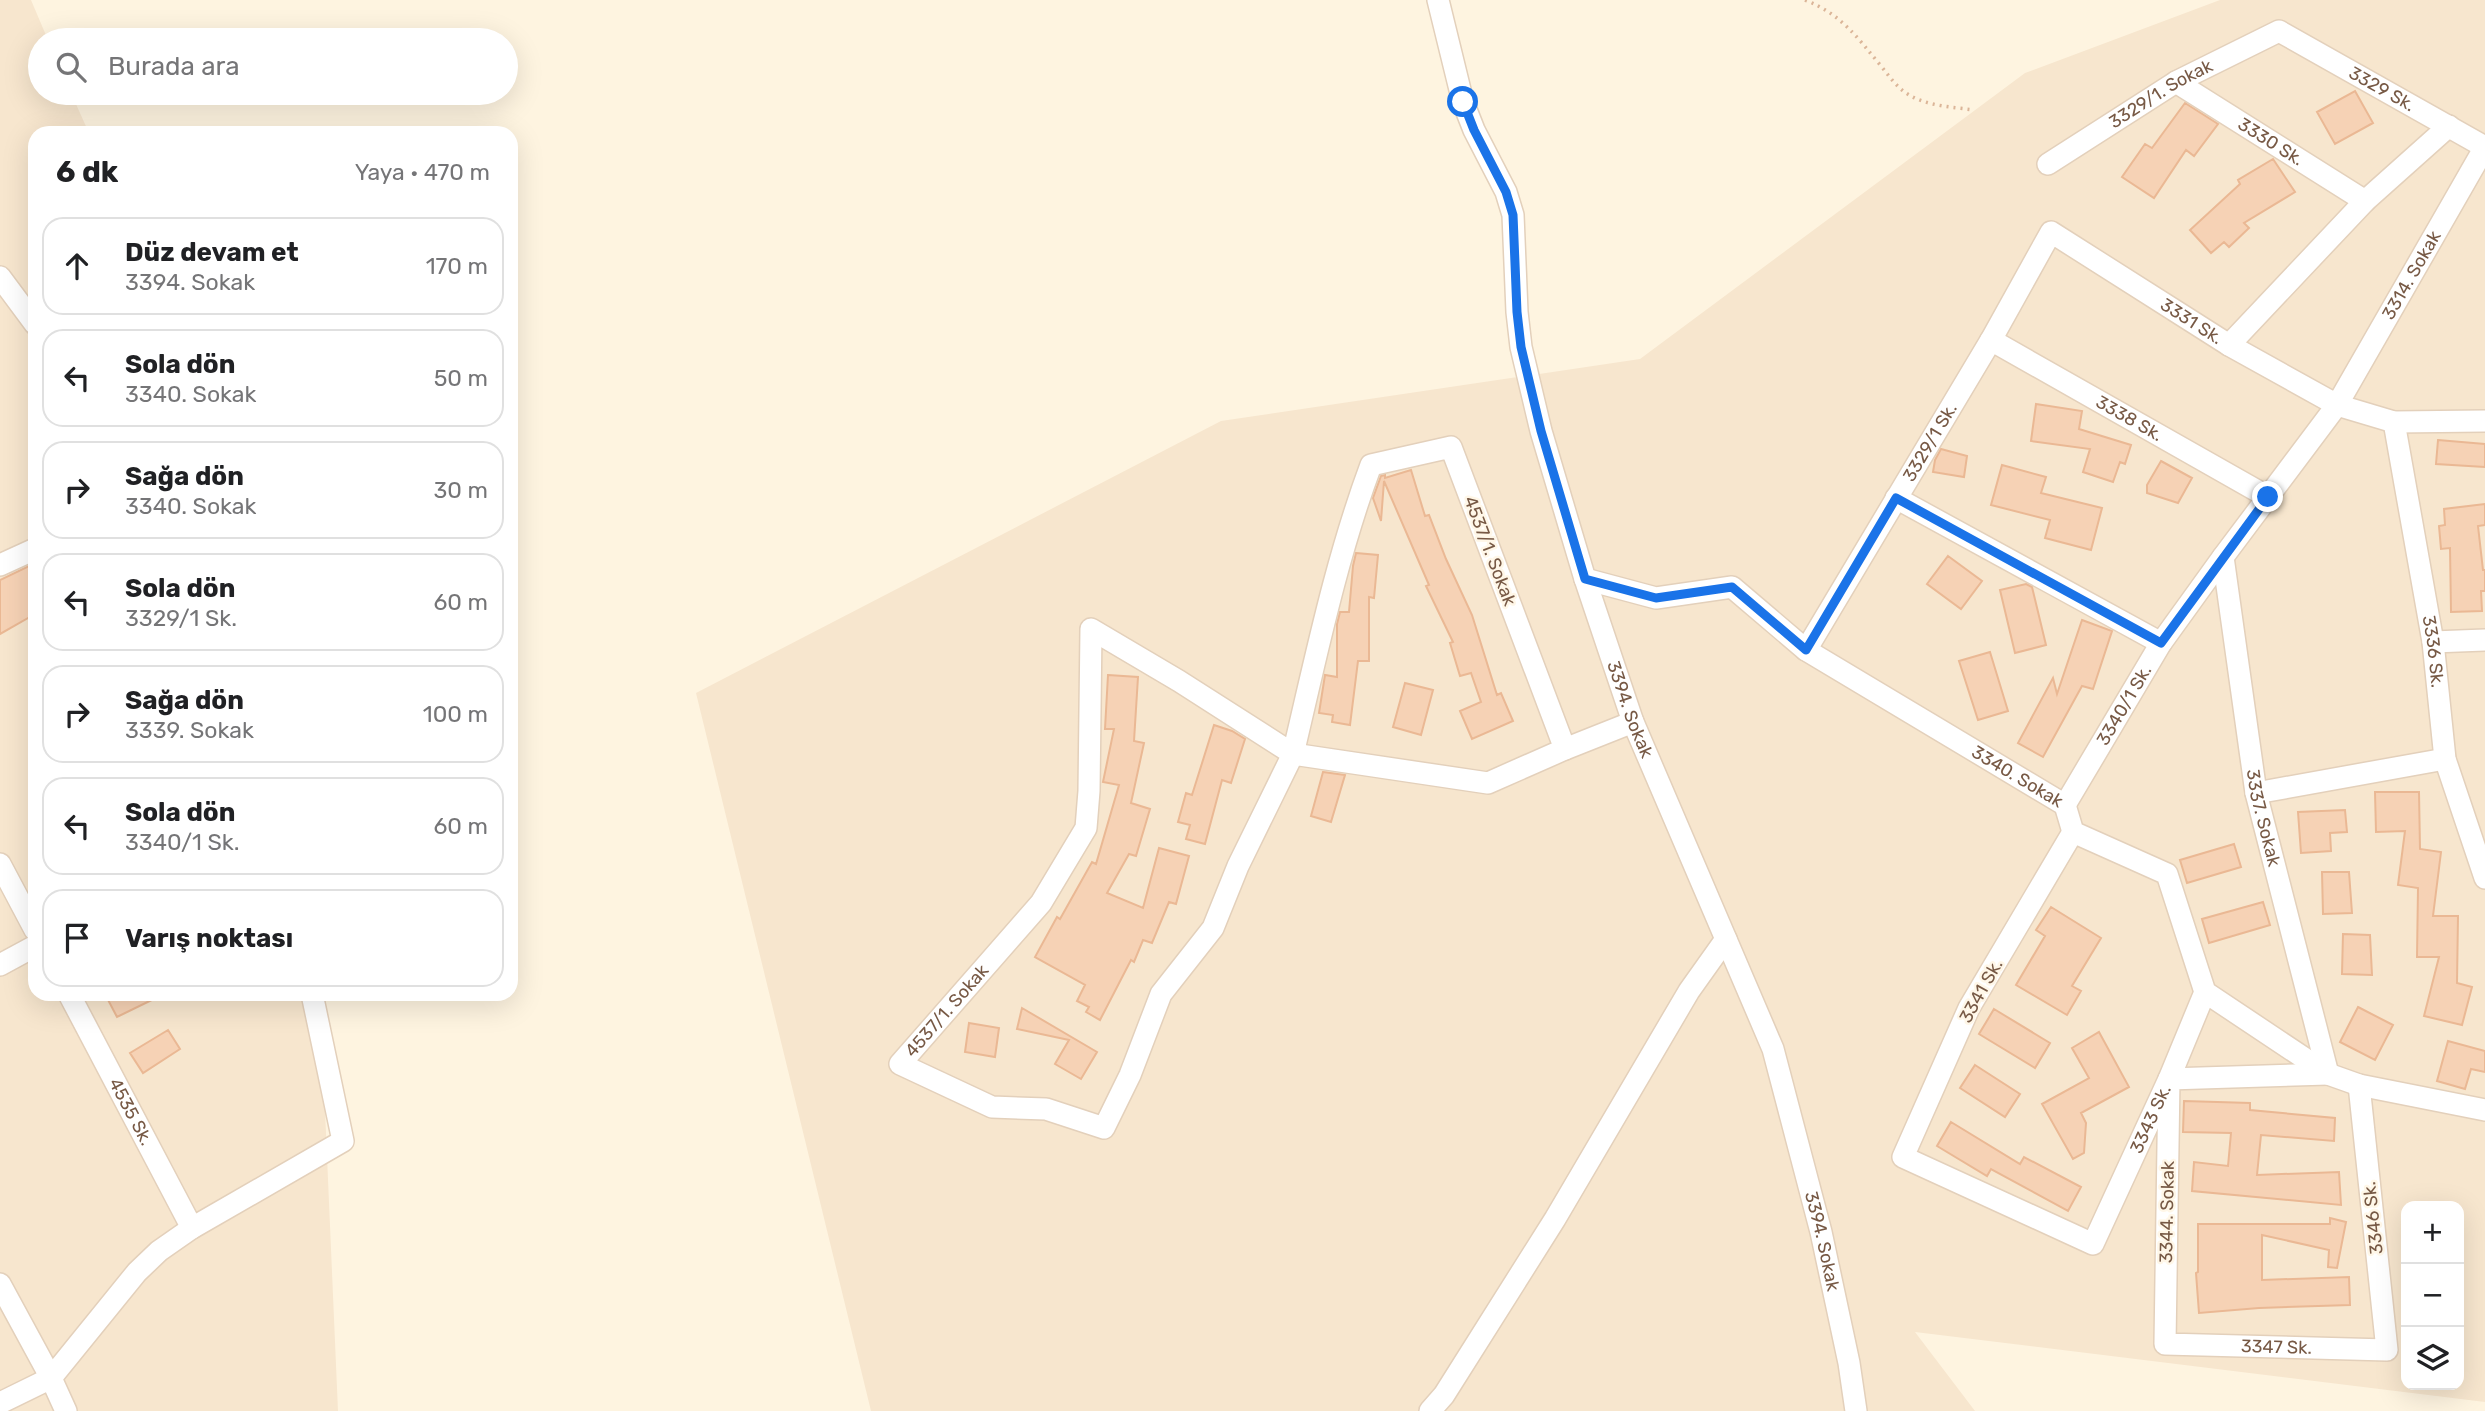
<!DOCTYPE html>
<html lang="tr">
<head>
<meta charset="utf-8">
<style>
  body { margin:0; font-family:Rubik,sans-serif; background:#f2f2f2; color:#202124 }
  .controls { position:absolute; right:21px; bottom:21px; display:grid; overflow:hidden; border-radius:14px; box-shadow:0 7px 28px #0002 }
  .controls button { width:63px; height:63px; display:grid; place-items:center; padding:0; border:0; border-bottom:2px solid #e0e0e0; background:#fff; color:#202124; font:35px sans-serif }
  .stop { position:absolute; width:21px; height:21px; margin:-16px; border:5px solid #1a73e8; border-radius:50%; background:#fff }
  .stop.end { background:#1a73e8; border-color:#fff; box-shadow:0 2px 7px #0008 }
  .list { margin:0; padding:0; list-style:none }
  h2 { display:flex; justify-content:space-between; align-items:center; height:91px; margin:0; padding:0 28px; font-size:30px }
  h2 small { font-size:23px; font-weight:400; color:#757577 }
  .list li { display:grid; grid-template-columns:46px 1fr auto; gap:21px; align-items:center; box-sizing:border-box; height:98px; margin:0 14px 14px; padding:0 14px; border:2px solid #e0e0e0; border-radius:21px }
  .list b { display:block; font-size:26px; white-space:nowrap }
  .list p { margin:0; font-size:23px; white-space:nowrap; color:#757577 }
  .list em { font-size:23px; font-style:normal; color:#757577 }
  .icon { flex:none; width:38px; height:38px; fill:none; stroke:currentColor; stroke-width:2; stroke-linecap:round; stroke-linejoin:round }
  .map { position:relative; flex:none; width:2485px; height:1411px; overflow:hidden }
  .search { position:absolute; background:#fff; box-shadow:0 7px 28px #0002; left:28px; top:28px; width:490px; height:77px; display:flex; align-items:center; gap:18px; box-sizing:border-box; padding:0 24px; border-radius:38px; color:#757577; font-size:26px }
  .panel { position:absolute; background:#fff; box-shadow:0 7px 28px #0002; left:28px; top:126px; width:490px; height:875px; border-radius:21px }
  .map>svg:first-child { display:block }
  .residential { fill:#f7e6ce; fill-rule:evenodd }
  .building { fill:#f6d2b5; stroke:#eab894; stroke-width:2 }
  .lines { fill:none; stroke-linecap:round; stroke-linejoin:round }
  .minor-casing { stroke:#e3d0bb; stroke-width:24 }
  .path { stroke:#dbb598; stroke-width:3.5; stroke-dasharray:2 5; stroke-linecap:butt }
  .minor { stroke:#fff; stroke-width:21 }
  .route { stroke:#1a73e8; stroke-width:9 }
  .labels { text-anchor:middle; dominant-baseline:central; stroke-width:5; stroke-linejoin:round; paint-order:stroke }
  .street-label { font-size:18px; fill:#775945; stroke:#fff7e8 }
</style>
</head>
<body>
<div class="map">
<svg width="2485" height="1411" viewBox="0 0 2485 1411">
  <rect width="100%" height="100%" fill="#fef4e0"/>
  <path class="residential" d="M0,0H31L48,40H40V93H71L89,133H35V994H320L338,1411H0Z
    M2220,0H2485V1402L1915,1332L1975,1411H871L696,693L1221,421L1640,359L2025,73ZM2406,1206H2459V1385H2406Z"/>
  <path class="building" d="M2355,91L2373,123L2335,144L2317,112Z
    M2185,103L2218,124L2194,156L2186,150L2154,198L2122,177L2145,144L2152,148Z
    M2273,159L2295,192L2244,223L2249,228L2229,247L2224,242L2211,253L2190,230L2240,184L2238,180Z
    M2036,404L2082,411L2079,429L2131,445L2125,464L2120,462L2113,482L2083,472L2090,449L2031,441Z
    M2438,440L2485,444V467L2436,464Z
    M1941,449L1967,456L1964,477L1933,472L1935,460Z
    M2161,461L2192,478L2178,503L2147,493V485Z
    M2002,465L2046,477L2041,493L2102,508L2091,550L2045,538L2050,520L1991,505Z
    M1411,470L1425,516L1429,515L1446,559L1472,615L1497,695L1501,693L1513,721L1472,739L1460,711L1481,702L1471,673L1460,676L1450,643L1453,642L1426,586L1429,585L1384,481L1381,521L1373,498L1381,476L1385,475V478Z
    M2485,504V525L2478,526L2483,570H2485V591H2481L2482,611L2451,612L2450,548L2441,549L2439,526L2445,525L2444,509Z
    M1356,553L1378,555L1374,598L1369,597V661H1358L1350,725L1332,722L1333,715L1319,713L1325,675L1337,677V624L1340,612H1349L1353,566Z
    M1948,556L1982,581L1961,609L1927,584Z
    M29,566L35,577V614L0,634V580Z
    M2026,584L2032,587L2046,645L2015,653L2000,590Z
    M2082,620L2112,631L2093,689L2082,686L2043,757L2018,743L2053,678L2057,694Z
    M1990,652L2008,711L1978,720L1959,661Z
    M1108,675L1138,677L1134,741L1144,743L1131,803L1150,809L1136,856L1129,854L1107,893L1143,908L1159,848L1189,856L1176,904L1169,902L1152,943L1143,940L1134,962L1131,960L1100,1020L1086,1012L1089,1007L1077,1001L1085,985L1035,957L1057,917L1060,919L1092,862L1096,864L1119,785L1103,782L1114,729H1105Z
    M1405,683L1433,690L1421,735L1393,727Z
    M1214,725L1232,731L1245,739L1231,783L1222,780L1205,844L1186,839L1190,825L1178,822L1186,793L1192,795Z
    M1323,772L1345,775L1331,822L1311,816Z
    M2375,792H2419L2420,849L2441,852L2433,916H2458L2457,983L2472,987L2462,1025L2424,1016L2439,957H2417L2418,888L2398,885L2405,831L2376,832Z
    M2345,810L2347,832L2330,833L2331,851L2301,853L2298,812Z
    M2234,844L2241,867L2187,883L2180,860Z
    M2322,872H2349L2352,913L2323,914Z
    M2263,902L2270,925L2209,943L2202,919Z
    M2051,907L2101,938L2072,986L2081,991L2067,1015L2016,985L2045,936L2036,930Z
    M2343,934L2370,935L2372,975L2342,974Z
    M105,994H164L117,1017Z
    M2358,1007L2393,1025L2375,1060L2340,1042Z
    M1022,1008L1097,1052L1081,1079L1055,1064L1069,1040L1017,1029Z
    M1994,1009L2050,1043L2035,1068L1979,1034Z
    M969,1023L999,1028L995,1057L965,1052Z
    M168,1030L180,1049L143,1073L130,1053Z
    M2099,1032L2129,1087L2081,1113L2086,1123L2084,1153L2073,1159L2042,1104L2089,1078L2072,1048Z
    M2448,1041L2485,1051V1072L2471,1069L2465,1089L2437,1081Z
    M1975,1065L2020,1094L2005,1117L1960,1088Z
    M2184,1101L2250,1103V1110L2335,1118L2334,1141L2261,1135L2257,1175L2339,1172L2341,1205L2192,1191L2194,1162L2228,1166L2231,1133L2183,1132Z
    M1951,1122L2020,1164L2024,1157L2081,1187L2068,1211L1991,1169L1987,1176L1937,1146Z
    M2330,1218L2346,1222L2337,1268L2328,1267L2329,1250L2262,1235V1280L2349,1277L2350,1305L2259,1308L2199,1313L2196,1273L2198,1272V1224H2330Z"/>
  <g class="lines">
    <defs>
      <g id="minor">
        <path id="s1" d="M1438,0L1463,102L1474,130L1506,192L1513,215L1517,312L1521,347L1541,431L1585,579L1633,722L1773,1049L1821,1232L1849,1363L1856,1411"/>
        <path id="s2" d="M2176,82L2365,201"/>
        <path id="s3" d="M2048,164L2176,82L2279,31L2485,147"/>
        <path d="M0,277L35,324"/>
        <path id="s4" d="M1991,340L2268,497"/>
        <path d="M2229,345L2365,201L2449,126"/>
        <path id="s5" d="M2394,422L2433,642L2445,759L2485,878"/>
        <path d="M1896,498L2161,643"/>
        <path id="s6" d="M2223,557L2256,793L2328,1074L2169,1079L2165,1344L2387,1350L2359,1085"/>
        <path d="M0,565L35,549"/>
        <path id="s7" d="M1585,579L1656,598L1732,587L1806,650L2065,805L2073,832L2167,874L2205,992L2328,1074L2359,1085L2485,1110"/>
        <path d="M2433,642L2485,640"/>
        <path id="s8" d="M1806,650L1991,340L2051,232L2229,345L2337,405L2394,422L2485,421"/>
        <path d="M1565,749L1633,722"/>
        <path id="s9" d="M1293,754L1238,866L1213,928L1161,994L1130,1075L1104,1128L1046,1109L992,1107L900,1064L1041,903L1086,828L1089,791L1091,629L1179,681L1293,754L1488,783L1565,749L1451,447L1371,465C1336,559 1316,657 1293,754"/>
        <path d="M2256,793L2445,759"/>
        <path id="s10" d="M2065,805L2161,643L2223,557L2337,405L2485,147"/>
        <path id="s11" d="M2073,832L1969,1008L1903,1157L2093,1244L2169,1079L2205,992"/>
        <path d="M0,864L35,930"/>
        <path d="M0,965L35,946"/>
        <path id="s12" d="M69,994L192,1228"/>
        <path d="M0,1284L51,1378L66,1411"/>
        <path d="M0,1403L51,1378L137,1272L159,1251L192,1228L343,1141L312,994"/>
        <path d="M1430,1411L1444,1395L1555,1219L1689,991L1726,939"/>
      </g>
    </defs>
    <use href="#minor" class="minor-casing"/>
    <path class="path" d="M1805,0C1841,14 1857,37 1881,66C1889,76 1896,86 1906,93C1925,106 1952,107 1974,110"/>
    <use href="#minor" class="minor"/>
  </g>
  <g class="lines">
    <path class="route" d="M1463,102L1474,130L1506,192L1513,215L1517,312L1521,347L1541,431L1585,579L1656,598L1732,587L1806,650L1896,498L2161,643L2268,497"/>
  </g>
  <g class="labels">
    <g class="street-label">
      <text stroke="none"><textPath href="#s3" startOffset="385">3329 Sk.</textPath></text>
      <text stroke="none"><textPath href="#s3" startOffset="133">3329/1. Sokak</textPath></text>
      <text stroke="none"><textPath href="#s2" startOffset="112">3330 Sk.</textPath></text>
      <text stroke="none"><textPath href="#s10" startOffset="634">3314. Sokak</textPath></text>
      <text stroke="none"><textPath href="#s8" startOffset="651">3331 Sk.</textPath></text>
      <text stroke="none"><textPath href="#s4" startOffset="159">3338 Sk.</textPath></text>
      <text stroke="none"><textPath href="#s8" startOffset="242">3329/1 Sk.</textPath></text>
      <text transform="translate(1490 551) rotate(69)">4537/1. Sokak</text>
      <text stroke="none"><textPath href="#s5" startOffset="233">3336 Sk.</textPath></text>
      <text stroke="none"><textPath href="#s10" startOffset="116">3340/1 Sk.</textPath></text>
      <text stroke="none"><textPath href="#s1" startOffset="740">3394. Sokak</textPath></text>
      <text stroke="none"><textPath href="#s7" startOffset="494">3340. Sokak</textPath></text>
      <text stroke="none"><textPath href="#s6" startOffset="264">3337. Sokak</textPath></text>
      <text transform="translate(1981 991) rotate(-61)">3341 Sk.</text>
      <text stroke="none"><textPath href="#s9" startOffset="709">4537/1. Sokak</textPath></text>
      <text stroke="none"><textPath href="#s12" startOffset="133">4535 Sk.</textPath></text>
      <text stroke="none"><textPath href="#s11" startOffset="714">3343 Sk.</textPath></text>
      <text transform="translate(2167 1212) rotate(-89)">3344. Sokak</text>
      <text transform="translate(2373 1218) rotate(-96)">3346 Sk.</text>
      <text stroke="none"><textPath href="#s1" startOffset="1307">3394. Sokak</textPath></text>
      <text stroke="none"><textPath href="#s6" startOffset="1064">3347 Sk.</textPath></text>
    </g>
  </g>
</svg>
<div class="controls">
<button>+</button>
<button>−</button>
<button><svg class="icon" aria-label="layers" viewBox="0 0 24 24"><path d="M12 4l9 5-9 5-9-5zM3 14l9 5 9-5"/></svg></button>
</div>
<div class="stop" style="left:1463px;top:102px"></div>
<div class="stop end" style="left:2268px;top:497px"></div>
<div class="search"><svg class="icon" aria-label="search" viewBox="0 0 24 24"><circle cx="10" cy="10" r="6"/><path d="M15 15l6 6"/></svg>Burada ara</div>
<section class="panel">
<h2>6 dk<small>Yaya · 470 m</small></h2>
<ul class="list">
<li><svg class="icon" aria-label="ahead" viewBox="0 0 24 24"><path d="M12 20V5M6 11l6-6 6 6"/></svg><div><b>Düz devam et</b><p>3394. Sokak</p></div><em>170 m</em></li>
<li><svg class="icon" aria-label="left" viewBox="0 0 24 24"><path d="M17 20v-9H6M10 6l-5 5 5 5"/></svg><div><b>Sola dön</b><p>3340. Sokak</p></div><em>50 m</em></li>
<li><svg class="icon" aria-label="right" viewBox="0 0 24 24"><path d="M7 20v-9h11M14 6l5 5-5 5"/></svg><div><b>Sağa dön</b><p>3340. Sokak</p></div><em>30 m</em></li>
<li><svg class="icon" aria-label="left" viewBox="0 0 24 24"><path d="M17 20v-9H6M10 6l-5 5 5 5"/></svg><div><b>Sola dön</b><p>3329/1 Sk.</p></div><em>60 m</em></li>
<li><svg class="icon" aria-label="right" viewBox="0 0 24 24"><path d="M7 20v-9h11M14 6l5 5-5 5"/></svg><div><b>Sağa dön</b><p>3339. Sokak</p></div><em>100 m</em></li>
<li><svg class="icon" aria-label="left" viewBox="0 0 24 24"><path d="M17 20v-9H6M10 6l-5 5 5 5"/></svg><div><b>Sola dön</b><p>3340/1 Sk.</p></div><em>60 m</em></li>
<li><svg class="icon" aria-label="arrive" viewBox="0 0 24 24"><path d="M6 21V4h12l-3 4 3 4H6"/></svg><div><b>Varış noktası</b></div></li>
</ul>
</section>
</div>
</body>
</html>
